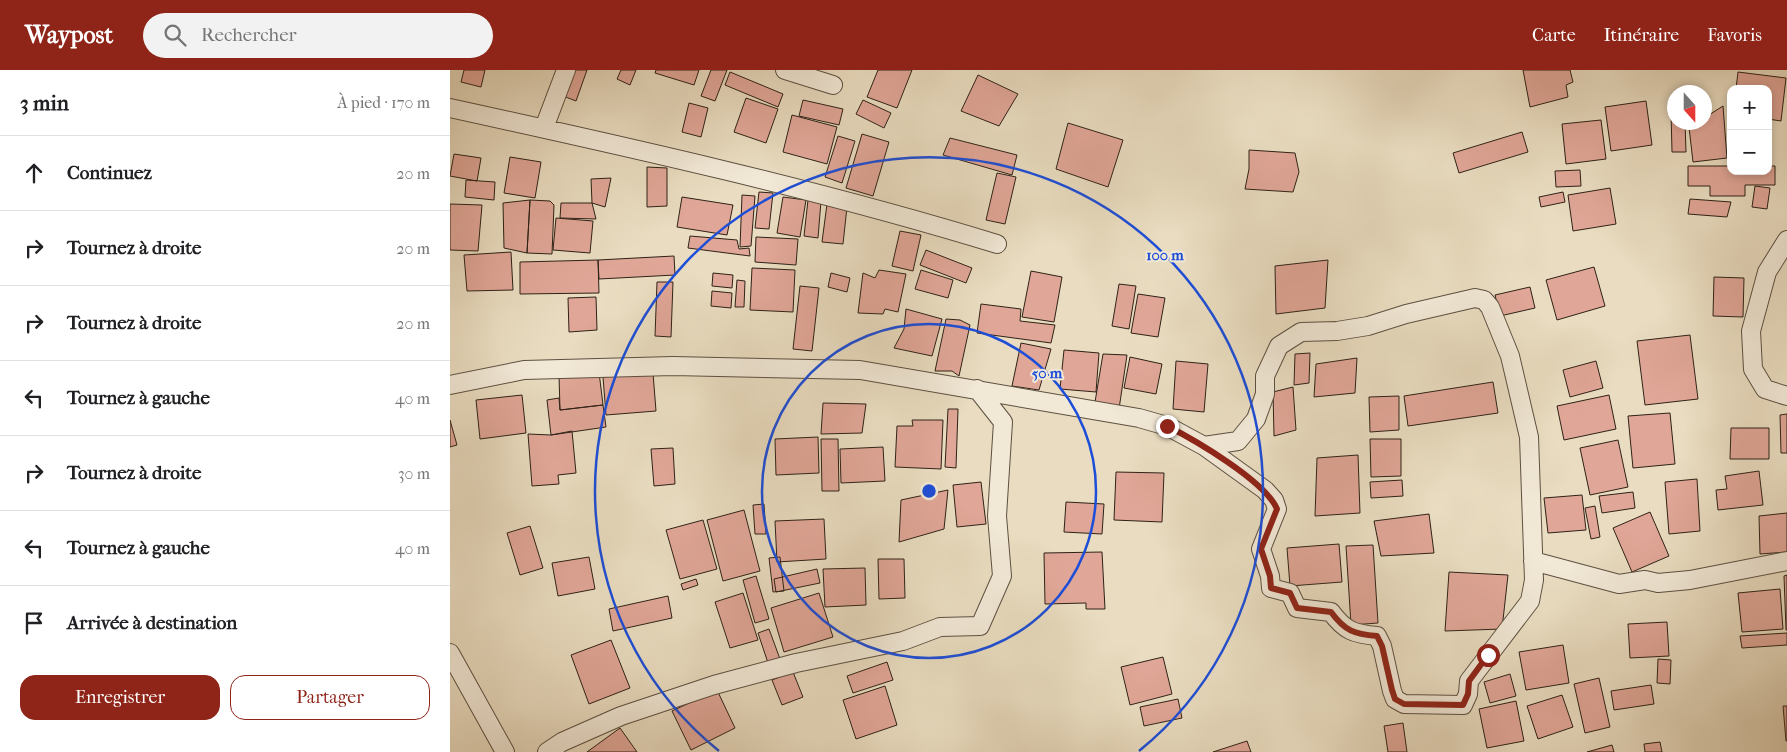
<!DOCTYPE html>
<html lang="fr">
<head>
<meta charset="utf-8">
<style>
  body { margin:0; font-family:"IM FELL French Canon",serif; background:#f2f2f2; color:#202124 }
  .controls { position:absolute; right:15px; top:15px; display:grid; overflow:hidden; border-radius:10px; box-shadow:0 2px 8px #0003 }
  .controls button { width:45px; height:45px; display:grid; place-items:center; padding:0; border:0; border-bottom:1px solid #e0e0e0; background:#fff; color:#202124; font:25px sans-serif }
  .compass { position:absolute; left:1217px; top:15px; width:45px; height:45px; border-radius:50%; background:#fff; box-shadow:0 2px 8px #0003; rotate:159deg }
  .stop { position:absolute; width:15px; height:15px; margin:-11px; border:4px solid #8f2418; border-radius:50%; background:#fff }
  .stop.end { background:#8f2418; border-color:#fff; box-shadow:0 1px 5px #0008 }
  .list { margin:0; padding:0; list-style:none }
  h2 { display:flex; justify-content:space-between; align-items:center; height:65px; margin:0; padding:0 20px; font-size:21px }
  h2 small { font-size:16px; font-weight:400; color:#757577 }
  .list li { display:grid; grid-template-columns:32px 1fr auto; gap:15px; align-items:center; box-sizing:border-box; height:75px; padding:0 20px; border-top:1px solid #e0e0e0 }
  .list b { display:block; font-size:19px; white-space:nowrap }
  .list em { font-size:16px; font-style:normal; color:#757577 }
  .actions { display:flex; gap:10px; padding:15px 20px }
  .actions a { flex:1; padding:11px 0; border:1px solid #8f2418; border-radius:15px; text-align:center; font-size:18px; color:#8f2418 }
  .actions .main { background:#8f2418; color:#fff }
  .icon { flex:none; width:28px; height:28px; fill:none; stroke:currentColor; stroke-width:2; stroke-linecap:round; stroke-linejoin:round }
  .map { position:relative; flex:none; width:1337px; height:682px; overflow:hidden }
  header { display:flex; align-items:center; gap:30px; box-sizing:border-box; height:70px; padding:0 25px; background:#8f2418; color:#fff }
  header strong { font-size:24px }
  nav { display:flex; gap:28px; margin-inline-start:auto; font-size:18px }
  .search { width:350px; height:45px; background:#f2f2f2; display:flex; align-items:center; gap:12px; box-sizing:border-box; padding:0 18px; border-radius:28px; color:#757577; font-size:19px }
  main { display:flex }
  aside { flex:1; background:#fff }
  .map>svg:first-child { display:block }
  .building { fill:#e0a697; stroke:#2e2217 }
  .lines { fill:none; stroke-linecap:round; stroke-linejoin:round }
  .minor-casing { stroke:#5d5041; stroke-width:20 }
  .minor { stroke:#f1e8d6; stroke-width:18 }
  .route { stroke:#8f2418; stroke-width:6 }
  .ring { fill:none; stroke:#1d4ed8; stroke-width:2.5 }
  .centre { fill:#1d4ed8; stroke:#f1e8d6; stroke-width:2.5 }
  .ring-label { font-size:15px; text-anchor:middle; font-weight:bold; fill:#1d4ed8; stroke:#f1e8d6; stroke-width:4; stroke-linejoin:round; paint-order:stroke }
</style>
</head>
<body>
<header>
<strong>Waypost</strong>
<div class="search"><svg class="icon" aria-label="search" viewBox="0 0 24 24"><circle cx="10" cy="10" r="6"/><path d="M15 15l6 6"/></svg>Rechercher</div>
<nav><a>Carte</a><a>Itinéraire</a><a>Favoris</a></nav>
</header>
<main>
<aside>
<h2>3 min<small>À pied · 170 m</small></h2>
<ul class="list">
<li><svg class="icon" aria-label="ahead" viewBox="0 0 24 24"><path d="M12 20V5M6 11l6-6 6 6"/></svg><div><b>Continuez</b></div><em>20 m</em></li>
<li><svg class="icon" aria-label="right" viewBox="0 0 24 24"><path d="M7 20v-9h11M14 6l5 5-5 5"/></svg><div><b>Tournez à droite</b></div><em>20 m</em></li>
<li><svg class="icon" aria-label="right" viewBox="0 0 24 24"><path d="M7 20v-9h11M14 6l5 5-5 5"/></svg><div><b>Tournez à droite</b></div><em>20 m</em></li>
<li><svg class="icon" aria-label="left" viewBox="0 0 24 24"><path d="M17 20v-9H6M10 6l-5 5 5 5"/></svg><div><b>Tournez à gauche</b></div><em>40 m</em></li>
<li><svg class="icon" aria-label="right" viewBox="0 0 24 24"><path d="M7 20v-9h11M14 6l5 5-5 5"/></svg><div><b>Tournez à droite</b></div><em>30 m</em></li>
<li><svg class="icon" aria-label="left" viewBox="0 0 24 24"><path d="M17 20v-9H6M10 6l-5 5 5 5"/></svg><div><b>Tournez à gauche</b></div><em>40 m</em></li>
<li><svg class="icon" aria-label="arrive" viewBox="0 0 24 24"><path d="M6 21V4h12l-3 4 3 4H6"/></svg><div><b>Arrivée à destination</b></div></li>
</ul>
<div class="actions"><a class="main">Enregistrer</a><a>Partager</a></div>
</aside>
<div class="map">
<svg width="1337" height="682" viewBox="0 0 1337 682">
  <rect width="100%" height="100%" fill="#e9dcc0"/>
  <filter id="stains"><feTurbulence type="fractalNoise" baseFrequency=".004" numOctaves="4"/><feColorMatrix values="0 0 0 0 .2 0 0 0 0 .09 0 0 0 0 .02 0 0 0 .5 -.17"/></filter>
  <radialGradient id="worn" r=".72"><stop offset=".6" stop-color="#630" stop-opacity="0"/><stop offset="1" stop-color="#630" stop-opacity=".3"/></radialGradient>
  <path class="building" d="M14,0H35L31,17L11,12Z
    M117,0H137L126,31L108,24Z
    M171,0H186L180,15L167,9Z
    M206,0H249L244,15L205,3Z
    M261,0H277L265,31L251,26Z
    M428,0H462L447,38L417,27Z
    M1073,0H1120L1123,12L1116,15L1118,27L1080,37Z
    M280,2L333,24L328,37L275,15Z
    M1288,2L1336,8L1331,51L1318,49V19H1286Z
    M528,5L568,24L549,56L511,41Z
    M296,28L328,39L316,73L284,62Z
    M353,30L393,39L389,55L349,46Z
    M413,30L441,43L434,58L406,44Z
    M1196,31L1202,75L1161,81L1155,37Z
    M239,33L258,38L251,67L232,62Z
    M1273,36L1277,88L1243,92L1239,57L1247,52H1254V48Z
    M1221,42H1224V52H1235L1236,82H1222Z
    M342,45L387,57L377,94L333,82Z
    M1151,50L1156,89L1116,94L1112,54Z
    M618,53L673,70L658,117L606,99Z
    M1072,62L1078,82L1009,103L1003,83Z
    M412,64L439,72L423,126L396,118Z
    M388,66L405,71L392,113L375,107Z
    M500,68L567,85L562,105L493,85Z
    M799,80L845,83L849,102L843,122L795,119L799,99Z
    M4,84L31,88L27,111L0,106Z
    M60,87L91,92L85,128L54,123Z
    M1238,96H1281V101H1318V96H1325V115H1295V126H1260V116H1238Z
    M197,97L217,98V136L197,137Z
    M1130,100L1131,116L1106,117L1105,101Z
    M547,103L566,107L555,154L536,150Z
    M161,108L155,137L142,133L141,109Z
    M16,110L45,112L44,130L15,127Z
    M1305,116L1320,118L1317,139L1302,137Z
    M1160,118L1166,154L1123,161L1118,125Z
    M309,122L323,123L319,159L305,158Z
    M1113,122L1115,132L1091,137L1089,127Z
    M292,125L305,126L301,176L290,177Z
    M232,127L283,135L277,165L227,157Z
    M333,127L356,130L350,167L327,163Z
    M1240,129L1281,132L1277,147L1238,144Z
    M80,130L77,183L54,178L53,133Z
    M80,130L100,131L104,135L102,184L77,183Z
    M358,130L371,131L368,168L354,166Z
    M111,133H142L146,149L110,148Z
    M0,134L32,135L28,181L0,180Z
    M377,134L397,137L393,174L372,172Z
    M106,148L143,151L140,183L103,180Z
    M450,161L471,165L463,201L442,196Z
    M240,166L287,170L289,179L299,178L300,186L238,178Z
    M306,167L348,169L346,195L305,192Z
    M476,180L522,198L516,213L470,195Z
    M61,182L63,220L17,221L14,185Z
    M224,186L225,205L149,209L148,190Z
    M148,190L149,223L70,224V192Z
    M878,190L875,238L826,244L825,196Z
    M1144,197L1155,236L1107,250L1096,210Z
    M302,198L345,200L343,242L300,240Z
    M429,200L456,204L448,242L435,239L433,244L408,243L413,203L425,208Z
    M471,200L503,210L498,228L465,219Z
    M581,201L612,207L604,252L572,247Z
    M263,203L283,205L282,218L262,216Z
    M381,203L400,208L397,222L378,217Z
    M1264,207L1294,208L1293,247L1263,246Z
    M287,210L295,211L294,237H285Z
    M207,212H223L221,267L205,266Z
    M669,214L686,216L679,259L662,256Z
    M350,216L369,218L362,281L343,279Z
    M1080,217L1085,238L1050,246L1045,225Z
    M262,221L282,223L281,238L261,236Z
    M688,224L715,228L708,267L681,263Z
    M146,227L147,260L119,262L118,228Z
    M531,234L571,239L570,251L605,255L601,273L527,263Z
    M456,239L492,249L482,286L444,278L454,259Z
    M496,249L510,250L520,255L509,306L502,301H485Z
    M1240,265L1248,329L1195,335L1187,271Z
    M571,273L601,279L589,320L562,316Z
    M614,280L649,283L646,322L610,319Z
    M860,283L859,313L844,315L845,284Z
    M653,284L677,285L669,339L644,338Z
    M680,287L712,294L706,324L674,318Z
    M907,288L905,323L864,327L866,294Z
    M726,291L758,294L754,342L723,339Z
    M1146,291L1153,318L1120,327L1113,300Z
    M149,302L153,335L110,340L109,305Z
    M203,303L206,341L156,345L153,307Z
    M1043,312L1048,343L958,356L954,326Z
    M843,317L846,360L824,366L823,322Z
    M72,325L76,363L30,369L26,330Z
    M1159,325L1166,359L1114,370L1107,336Z
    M949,326V360L920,362L919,327Z
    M109,328L110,340L153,335L156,357L101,365L97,330Z
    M373,333L416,334L412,363L371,364Z
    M498,339H508L506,398L495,397Z
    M1220,343L1225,394L1183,398L1178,346Z
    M1337,344V383H1331L1330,345Z
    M0,350L7,375L0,377Z
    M462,350H493L491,399L445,397L447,356H463Z
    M1281,358H1319V389H1280Z
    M122,361L126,403L108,405L109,414L82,416L78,364L101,365Z
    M368,367L369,403L326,405L325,369Z
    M371,369H388L389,421H372Z
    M920,369H951V406L921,407Z
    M1168,370L1178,417L1140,425L1130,378Z
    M433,377L435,411L391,413L390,379Z
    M223,378L225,414L204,416L201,379Z
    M908,385L910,443L865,446L867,388Z
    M1309,401L1313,435L1268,440L1266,420L1277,419L1275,406Z
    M666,402L714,403L712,452L664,450Z
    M1247,409L1250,461L1219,464L1215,412Z
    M952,410L953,426L921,428L920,412Z
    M531,412L536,454L507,457L503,415Z
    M498,420L494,459L449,472L451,430Z
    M1183,422L1185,438L1152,443L1149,426Z
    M1132,425L1136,460L1098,463L1094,428Z
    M616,432L654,434L652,464L614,462Z
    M314,434L316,464H305L303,435Z
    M1145,436L1150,467L1141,469L1135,438Z
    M294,440L310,501L273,511L257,450Z
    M1200,442L1219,486L1182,502L1163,458Z
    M1337,443V482L1310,484L1309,446Z
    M979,444L984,483L931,486L924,451Z
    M374,449L376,489L327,492L325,451Z
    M253,450L267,499L230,509L216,460Z
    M80,456L93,498L70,505L57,463Z
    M889,474L892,512L840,516L837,478Z
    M923,475L928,553L901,555L896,476Z
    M652,482L655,539H636V533L595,534L594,483Z
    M139,487L145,519L108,526L102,493Z
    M330,487L334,521L323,522L319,488Z
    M428,489H454L455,528L429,529Z
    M415,498L416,535L375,537L373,499Z
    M367,499L370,513L326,522L324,509Z
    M999,502L1058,505L1052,559L995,561Z
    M1337,505V560H1336L1334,506Z
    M306,506L319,549L305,553L293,510Z
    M246,509L248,515L233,520L231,514Z
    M1330,519L1333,559L1292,562L1288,523Z
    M293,523L308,570L280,578L265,532Z
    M369,523L383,567L334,582L321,538Z
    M218,526L222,548L163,561L159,539Z
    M1217,552L1219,586L1180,588L1178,554Z
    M319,559L330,589L318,593L308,563Z
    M1337,563V575L1292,578L1290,566Z
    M161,570L180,618L139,634L121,585Z
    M1113,575L1119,613L1076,620L1069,582Z
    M713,587L722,624L680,635L671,597Z
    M1208,589L1221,590L1220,614L1207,613Z
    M437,592L443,610L403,623L397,606Z
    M343,602L353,627L332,635L322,610Z
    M1060,604L1066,626L1040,633L1034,612Z
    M1149,608L1160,657L1135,663L1124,614Z
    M1201,615L1204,634L1164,640L1161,621Z
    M435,616L447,655L406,669L393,630Z
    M267,620L285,658L241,680L222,641Z
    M1112,625L1123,657L1088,669L1077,636Z
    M728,629L732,648L694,656L690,637Z
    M1066,631L1074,671L1037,678L1029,639Z
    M1333,636H1337V671H1336Z
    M953,653L957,682H938L934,656Z
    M170,658L187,682H137Z
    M797,671L801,682H763Z
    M1210,672L1212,682H1195L1194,674Z
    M1162,675L1164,682H1137Z"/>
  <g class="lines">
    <defs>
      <path id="minor" d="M335,0L383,15
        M0,38C183,78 367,119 547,174
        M94,58L116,0
        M1337,170L1317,202L1301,261L1303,299L1315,319L1337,326
        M0,315L74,300L223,296L410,300L689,348L717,356L754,376L815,420L824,430L827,439L811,479L820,506L821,518L840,523L847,538L881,542C895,561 904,564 927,566L932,576L942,621L945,629L954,634L1013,635L1018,624L1019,611L1080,531L1084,510L1079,367L1060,286L1040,237L1034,230L1025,228L956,244L918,256L887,261L851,262L829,276L815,306V324L806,349L788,371L754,376
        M1083,491L1169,514L1195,510L1208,513L1240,510L1337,491
        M0,583L55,682
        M97,682L112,672L171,646L264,615L346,593L453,571L490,557L530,556L552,506L547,446L553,352L527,319"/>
    </defs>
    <use href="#minor" class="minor-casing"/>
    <use href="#minor" class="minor"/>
  </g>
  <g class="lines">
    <path class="route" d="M717,356C745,370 815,411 827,439L811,479L820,506L821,518L840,523L847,538L881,542C895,561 904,564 927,566L932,576L942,620L945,629L954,634L1013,635L1018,624L1019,611L1038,585"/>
  </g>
  <g class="ring">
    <circle cx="479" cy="421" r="167"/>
    <path d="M269 681A334 334 0 1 1 689 681"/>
  </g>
  <circle cx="479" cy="421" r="8" class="centre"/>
  <g class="ring-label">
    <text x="715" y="190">100 m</text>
    <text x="597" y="308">50 m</text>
  </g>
  <rect width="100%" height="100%" filter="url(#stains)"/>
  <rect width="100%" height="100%" fill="url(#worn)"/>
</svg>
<div class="controls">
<button>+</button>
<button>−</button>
</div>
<svg class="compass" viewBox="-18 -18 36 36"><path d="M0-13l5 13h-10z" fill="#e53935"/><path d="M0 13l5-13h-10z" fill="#757577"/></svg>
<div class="stop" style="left:1038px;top:585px"></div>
<div class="stop end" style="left:717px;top:356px"></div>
</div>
</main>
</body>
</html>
